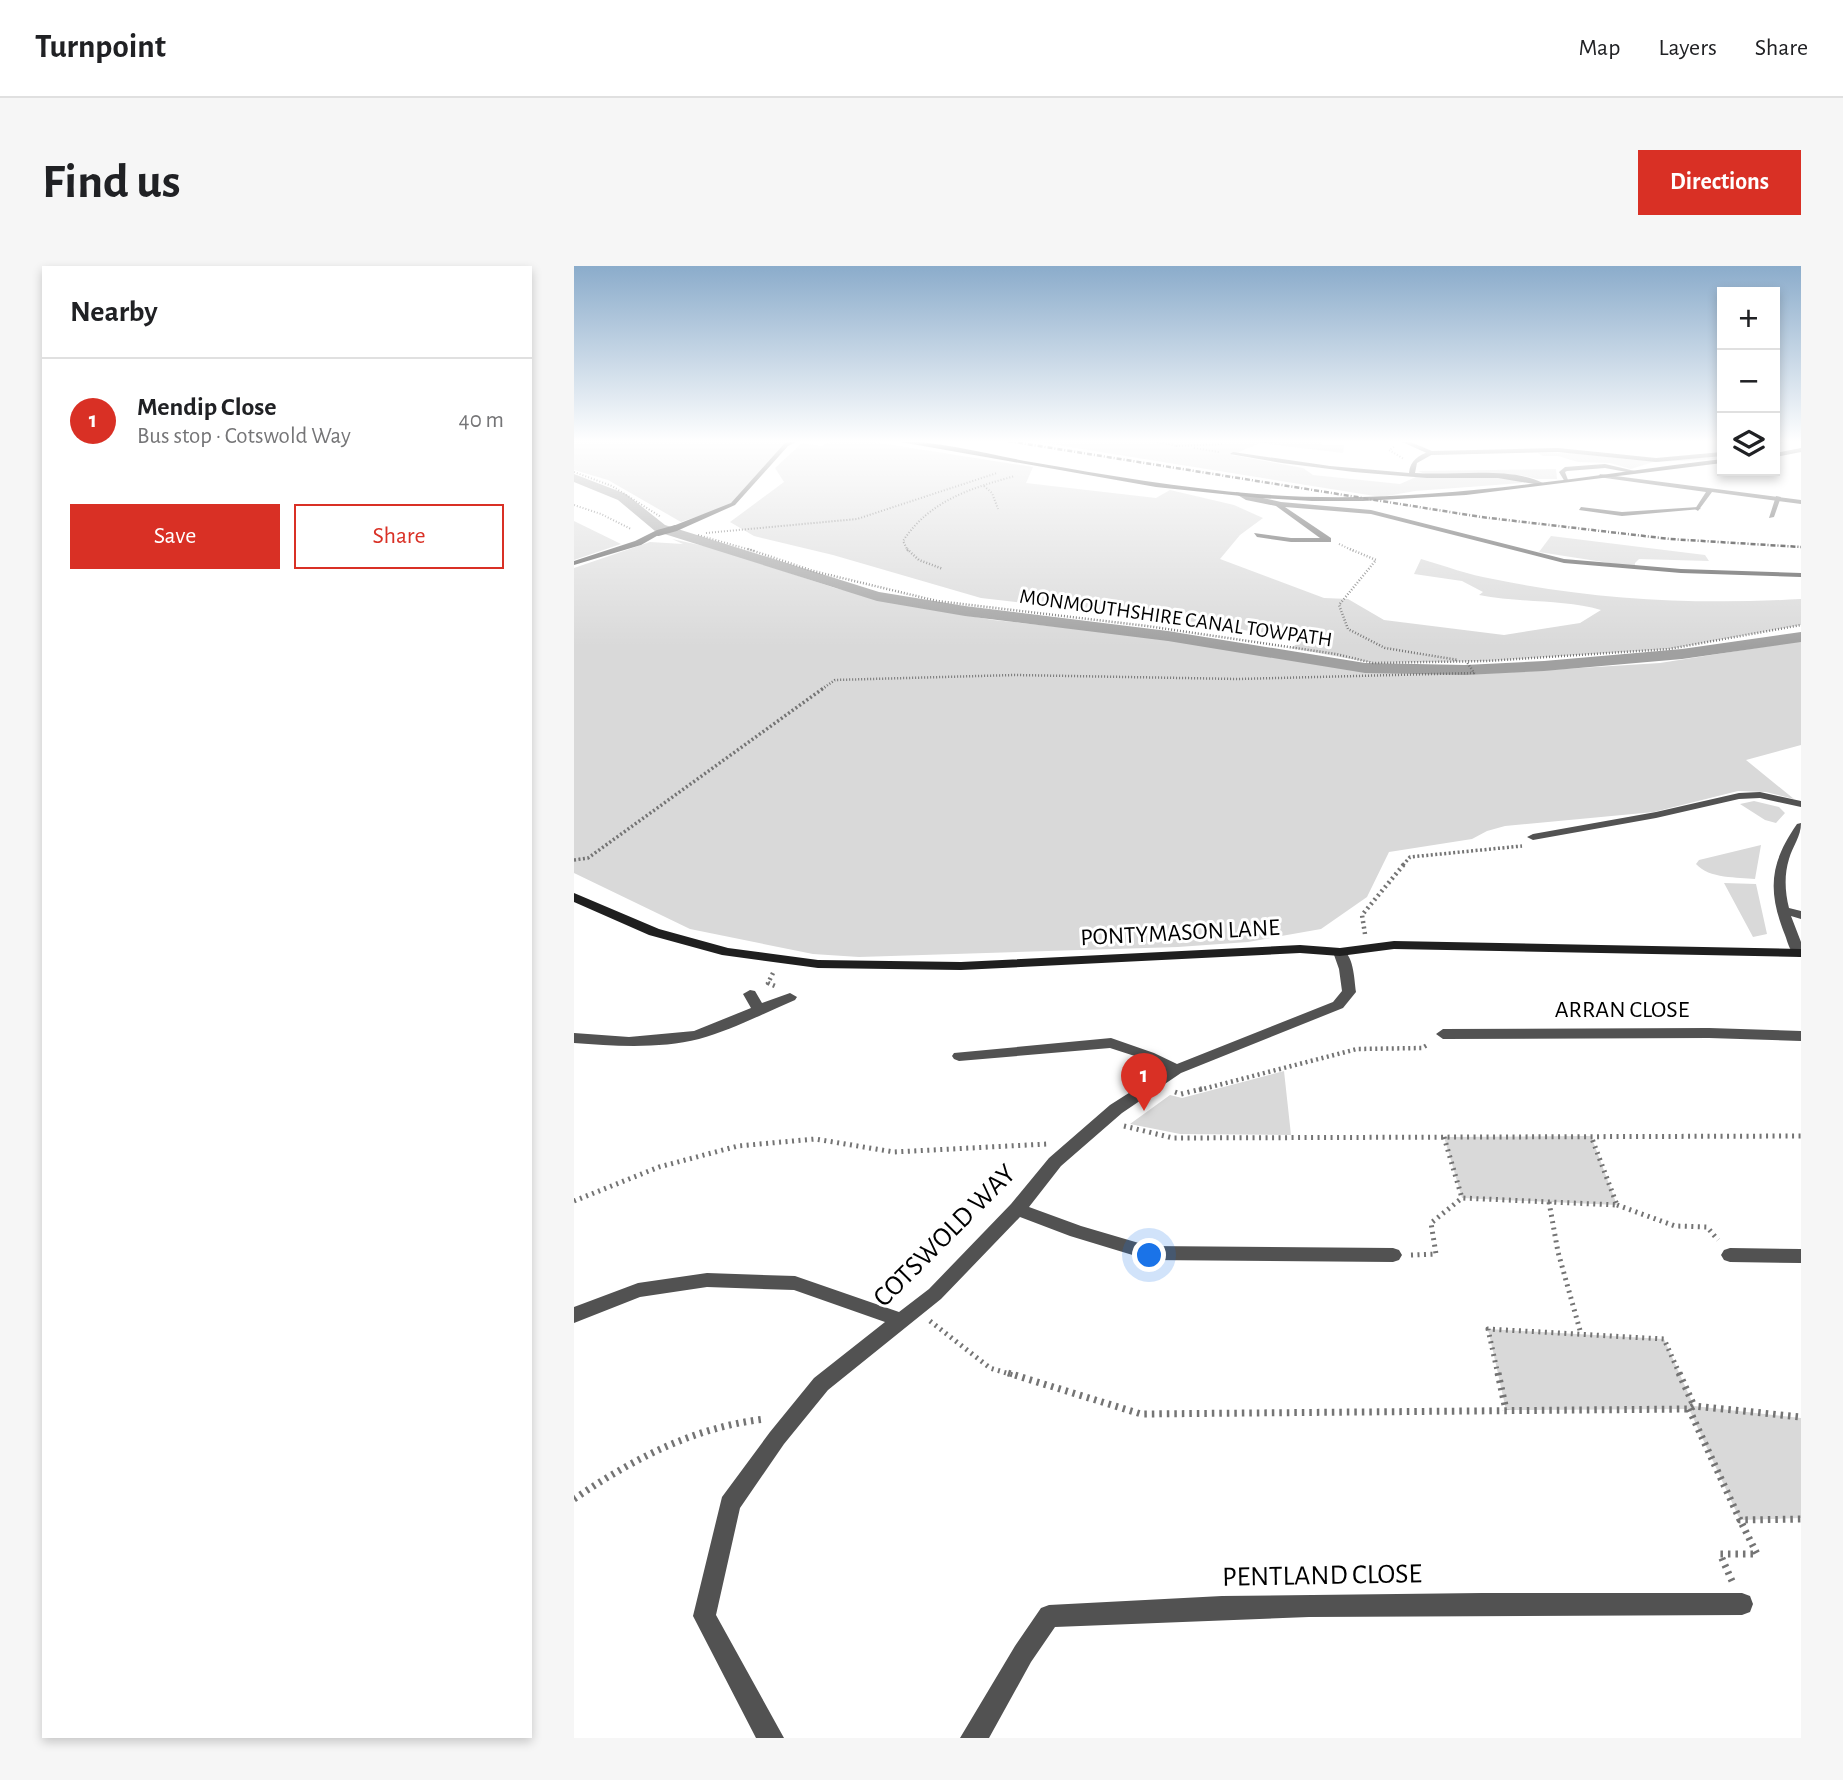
<!DOCTYPE html>
<html lang="en">
<head>
<meta charset="utf-8">
<style>
  body { margin:0; font-family:"Alegreya Sans",sans-serif; background:#f6f6f6; color:#202124 }
  .controls { position:absolute; right:21px; top:21px; display:grid; overflow:hidden; border-radius:0px; box-shadow:0 4px 10px #0003 }
  .controls button { width:63px; height:63px; display:grid; place-items:center; padding:0; border:0; border-bottom:2px solid #e0e0e0; background:#fff; color:#202124; font:35px sans-serif }
  .you { position:absolute; left:576px; top:990px; width:24px; height:24px; margin:-18px; border:5px solid #fff; border-radius:50%; background:#1a73e8; box-shadow:0 0 0 10px #1a73e833 }
  .badge { display:grid; place-items:center; width:46px; height:46px; border-radius:50%; background:#d93025; color:#fff; font-size:23px; font-weight:700 }
  .pin { position:absolute; translate:-50% -58px; filter:drop-shadow(0 2px 4px #0008) }
  .pin::after { content:''; position:absolute; top:37px; width:24px; height:21px; background:inherit; clip-path:polygon(0 0,100% 0,50% 100%) }
  .list { margin:0; padding:0; list-style:none }
  h2 { display:flex; justify-content:space-between; align-items:center; height:91px; margin:0; padding:0 28px; font-size:30px }
  h2 small { font-size:23px; font-weight:400; color:#757577 }
  .list li { display:grid; grid-template-columns:46px 1fr auto; gap:21px; align-items:center; box-sizing:border-box; height:126px; padding:0 28px; border-top:2px solid #e0e0e0 }
  .list b { display:block; font-size:26px; white-space:nowrap }
  .list p { margin:0; font-size:23px; white-space:nowrap; color:#757577 }
  .list em { font-size:23px; font-style:normal; color:#757577 }
  .actions { display:flex; gap:14px; padding:21px 28px }
  .actions a { flex:1; padding:16px 0; border:2px solid #d93025; border-radius:0px; text-align:center; font-size:24px; color:#d93025 }
  .actions .main { background:#d93025; color:#fff }
  .icon { flex:none; width:38px; height:38px; fill:none; stroke:currentColor; stroke-width:2; stroke-linecap:round; stroke-linejoin:round }
  .map { position:relative; flex:none; width:1227px; height:1472px; overflow:hidden; border-radius:0px }
  header { display:flex; align-items:center; gap:42px; box-sizing:border-box; height:98px; padding:0 35px; background:#fff; border-bottom:2px solid #e0e0e0 }
  header strong { font-size:33px }
  nav { display:flex; gap:38px; margin-inline-start:auto; font-size:24px }
  .intro { display:flex; align-items:center; justify-content:space-between; box-sizing:border-box; height:168px; padding:0 42px }
  h1 { margin:0; font-size:49px }
  .button { padding:18px 32px; border-radius:0px; background:#d93025; color:#fff; font-size:24px; font-weight:700 }
  main { display:flex; gap:42px; padding:0 42px }
  aside { flex:1; background:#fff; border-radius:0px; box-shadow:0 4px 10px #0003 }
  .map>svg:first-child { display:block }
  .green { fill:#d9d9d9 }
  .lines { fill:none; stroke-linecap:round; stroke-linejoin:round }
  .canal { fill:#a0a0a0; fill-rule:evenodd }
  .path-far5 { stroke:#747474; stroke-width:2; stroke-dasharray:1 2; stroke-linecap:butt }
  .path-far4 { stroke:#747474; stroke-width:2.5; stroke-dasharray:1 2; stroke-linecap:butt }
  .path-far3 { stroke:#747474; stroke-width:3.5; stroke-dasharray:2 2.5; stroke-linecap:butt }
  .path-far2 { stroke:#747474; stroke-width:4.5; stroke-dasharray:2 3.5; stroke-linecap:butt }
  .path-far1 { stroke:#747474; stroke-width:5; stroke-dasharray:2 4.5; stroke-linecap:butt }
  .path { stroke:#747474; stroke-width:7; stroke-dasharray:2.5 5; stroke-linecap:butt }
  .lane { fill:#525252; fill-rule:evenodd }
  .street { fill:#525252; fill-rule:evenodd }
  .secondary { fill:#1f1f1f; fill-rule:evenodd }
  .rail { stroke:#000; stroke-width:2.5; stroke-dasharray:5 2 1 2; stroke-linecap:butt }
  .street-bridge { stroke:#525252; stroke-width:6 }
  .labels { text-anchor:middle; dominant-baseline:central; stroke-width:6; stroke-linejoin:round; paint-order:stroke }
  .far-street-label { font-size:21px; fill:#000; stroke:#fff }
  .street-label { font-size:24px; fill:#000; stroke:#fff }
  .near-street-label { font-size:28px; fill:#000; stroke:#fff }
</style>
</head>
<body>
<header>
<strong>Turnpoint</strong>
<nav><a>Map</a><a>Layers</a><a>Share</a></nav>
</header>
<div class="intro"><h1>Find us</h1><a class="button">Directions</a></div>
<main>
<aside>
<h2>Nearby<small></small></h2>
<ul class="list">
<li><span class="badge">1</span><div><b>Mendip Close</b><p>Bus stop · Cotswold Way</p></div><em>40 m</em></li>
</ul>
<div class="actions"><a class="main">Save</a><a>Share</a></div>
</aside>
<div class="map">
<svg width="1227" height="1472" viewBox="0 0 1227 1472">
  <rect width="100%" height="100%" fill="#fff"/>
  <path class="green" d="M0,175H216L160,238L107,256L34,214L0,204Z
    M259,175H293L459,201L452,217L582,232L596,224L660,239L689,252L666,269L646,293L750,332L774,333L810,354L930,369L1006,357L1027,344C989,333 945,337 905,329L909,326L888,315L840,308L847,293C871,300 895,309 919,313C1020,334 1124,339 1227,333V359L1095,383L913,395L799,397L717,382L729,374L622,356L407,332L259,289L180,270L156,256L210,216L201,202L228,177L247,180Z
    M458,175H748V179H770L769,187L686,177L658,189L729,202L739,209L826,218L842,211H931L949,214L948,217L841,225L807,231Z
    M964,187H997L1062,194L1148,190V193L1079,196L1057,203L1036,197L1004,196L984,190H969Z
    M982,203L983,213H963L946,209L851,208L844,205Z
    M0,255L47,278L0,294Z
    M977,270L1131,289L1135,295L1065,293L1061,297V301L965,286Z
    M98,273L139,282L261,322L336,340L419,354L562,369L771,403L834,408L925,407L1086,397L1227,375V479L1172,494L1220,533L1192,526L1164,525L1080,546L931,560L913,565L898,573L815,586L793,631L747,663L674,676L604,681L285,691L239,688L116,663L0,607V302L76,276L109,278Z
    M1180,535L1205,541L1211,547L1202,557L1191,554L1166,538Z
    M1187,579L1181,613C1164,611 1135,613 1122,598L1125,594Z
    M1150,617L1182,618L1193,668L1179,671Z
    M710,805L717,869L606,868L556,858L596,829L608,832Z
    M1017,870L1043,939L888,932L870,871Z
    M914,1063L1090,1073L1120,1140L1227,1152V1252L1166,1254L1115,1143L932,1144Z"/>
  <g class="lines">
    <path class="canal" d="M0,208L52,228L91,259L305,326L391,340L594,365L791,397L891,399L970,395L1108,383L1227,366V376L1108,393L970,405L891,409L791,407L594,375L391,350L303,335L81,265L44,234L0,216Z"/>
    <path class="path-far5" d="M577,175L604,180
      M691,176L709,175
      M602,180L650,178
      M820,181L815,184L830,193
      M620,182L645,186
      M0,206L38,220L87,251
      M410,220L418,227L424,243
      M0,239L27,248L57,263
      M132,267L283,253L423,207
      M124,269L180,285
      M765,278L780,285
      M334,285L329,275C355,235 397,222 441,210"/>
    <path class="path-far4" d="M174,283L239,305L363,335L573,360L762,388L799,397L913,395L1095,383L1227,359
      M333,283L345,294L369,303
      M776,283L802,294L765,339L774,363L811,382L884,394
      M248,423L261,414L441,409L664,413L900,407L893,396"/>
    <path class="path-far3" d="M0,594L14,592L251,421
      M829,599L836,591L948,580"/>
    <path class="path-far2" d="M791,668L788,649L831,597
      M199,707L194,717L201,720
      M625,824L783,783L848,782L855,778"/>
    <path class="path-far1" d="M601,826L607,828L631,822
      M550,860L599,872L1227,870
      M870,871L888,932L1043,939L1017,870
      M0,935L85,901L164,880L241,873L320,886L473,878
      M975,936L984,986L1007,1068
      M1043,939L1101,960L1133,961L1144,974
      M837,989L862,988L857,957L888,932
      M356,1055L416,1102L439,1109
      M924,1109L914,1063L1090,1073L1106,1109"/>
    <path class="path" d="M434,1107L567,1148L1115,1143L1120,1140L1227,1151
      M924,1107L932,1144
      M1105,1107L1120,1140
      M1115,1143L1166,1254L1227,1253
      M0,1233C59,1193 120,1161 191,1153
      M1158,1315L1146,1288H1183L1166,1254"/>
    <path class="lane" d="M857,185L859,188L843,197L841,207C880,210 935,200 969,217L966,219L924,212H853L780,206L708,197L656,188L659,186L756,200L835,207C836,194 845,189 857,185Z
      M1031,198L1061,205L1058,207L1031,202L993,205L991,206L994,214L991,216L985,206L991,201Z
      M1202,230L1207,231L1200,251L1195,252Z
      M1007,241L1048,246L1124,241L1127,243L1048,250L1005,244Z"/>
    <path class="street" d="M216,175H224L214,180L161,239L105,264H99V260L157,237L210,178Z
      M826,175H834L858,185L984,182L1082,192L1148,186V190L1082,196L984,186L857,189Z
      M1211,175L1210,176L1201,180V176Z
      M1026,208L1227,234V238L1138,226L1124,245L1121,243L1132,226L1024,211Z
      M662,226L707,236L797,244L990,293L1107,303L1227,307V311L1107,307L990,297L797,248L711,241L757,272V276H717L683,271L680,267L717,272H746L702,240L672,234L662,228Z
      M81,265L88,267L67,279L0,299V295L61,275Z
      M1186,526L1227,535V541L1186,532L1165,533L1082,552L959,574L953,571L959,568L1082,546L1165,527Z
      M1227,557C1227,571 1219,579 1215,593C1210,609 1211,626 1215,642L1227,645V653L1217,650L1227,676V690L1225,691C1216,688 1214,677 1211,669C1193,624 1196,597 1223,558Z
      M766,682C780,688 780,712 782,726L769,742L607,807L548,847L487,900L455,941L507,960L575,980L819,982L825,984L828,989L825,994L819,996L575,994L496,970L446,951L367,1033L254,1124L210,1178L166,1242L142,1349L210,1472H182L119,1350L148,1231L196,1166L240,1112L311,1056L220,1024L133,1021L66,1031L0,1057V1041L64,1017L133,1007L221,1010L325,1046L355,1023L437,938L475,892L536,839L591,804L570,793L536,782L385,795L380,793L378,790L380,787L537,772L580,787L603,798L759,736L768,725L765,703L759,686Z
      M176,724L181,725L188,737L216,727L223,731L221,734C190,747 158,764 125,773C86,783 39,780 0,777V767L55,771L120,765L177,742L169,728Z
      M1135,762L1227,765V775L1135,772L869,773L862,768L869,763Z
      M1156,982L1227,983V997L1156,996L1150,994L1147,989L1150,984Z
      M908,1327H1168L1176,1330L1179,1338L1176,1346L1168,1349L735,1351L481,1361L457,1396L415,1472H386L441,1380L467,1342L475,1339L648,1330Z"/>
    <path class="secondary" d="M321,175C366,175 413,188 457,196C532,209 607,222 683,228C839,241 994,212 1148,193V197L892,229L789,235H738L686,232L582,221Z
      M1227,182V186L1201,191V187Z
      M0,627L85,663L154,682L244,694L387,696L726,679L766,682L820,675L1227,683V691L820,683L766,690L726,687L387,704L244,702L148,689L75,669L0,636Z"/>
    <path class="rail" d="M434,175L907,251L1096,273L1227,281"/>
    <path class="street-bridge" d="M84,267L102,262"/>
  </g>
  <linearGradient id="sky" x2="0" y2="1"><stop stop-color="#8baccb"/><stop offset="0.46" stop-color="#fff"/><stop offset="1" stop-color="#fff" stop-opacity="0"/></linearGradient>
  <rect width="1227" height="381" fill="url(#sky)"/>
  <g class="labels">
    <g class="far-street-label">
      <text transform="translate(602 352) rotate(8)">MONMOUTHSHIRE CANAL TOWPATH</text>
    </g>
    <g class="street-label">
      <text transform="translate(606 667) rotate(-3)">PONTYMASON LANE</text>
      <text x="1048" y="744">ARRAN CLOSE</text>
    </g>
    <g class="near-street-label">
      <text transform="translate(371 970) rotate(-45)">COTSWOLD WAY</text>
      <text transform="translate(748 1310) rotate(-1)">PENTLAND CLOSE</text>
    </g>
  </g>
</svg>
<div class="controls">
<button>+</button>
<button>−</button>
<button><svg class="icon" aria-label="layers" viewBox="0 0 24 24"><path d="M12 4l9 5-9 5-9-5zM3 14l9 5 9-5"/></svg></button>
</div>
<div class="you"></div>
<div class="pin badge" style="left:570px;top:845px">1</div>
</div>
</main>
</body>
</html>
